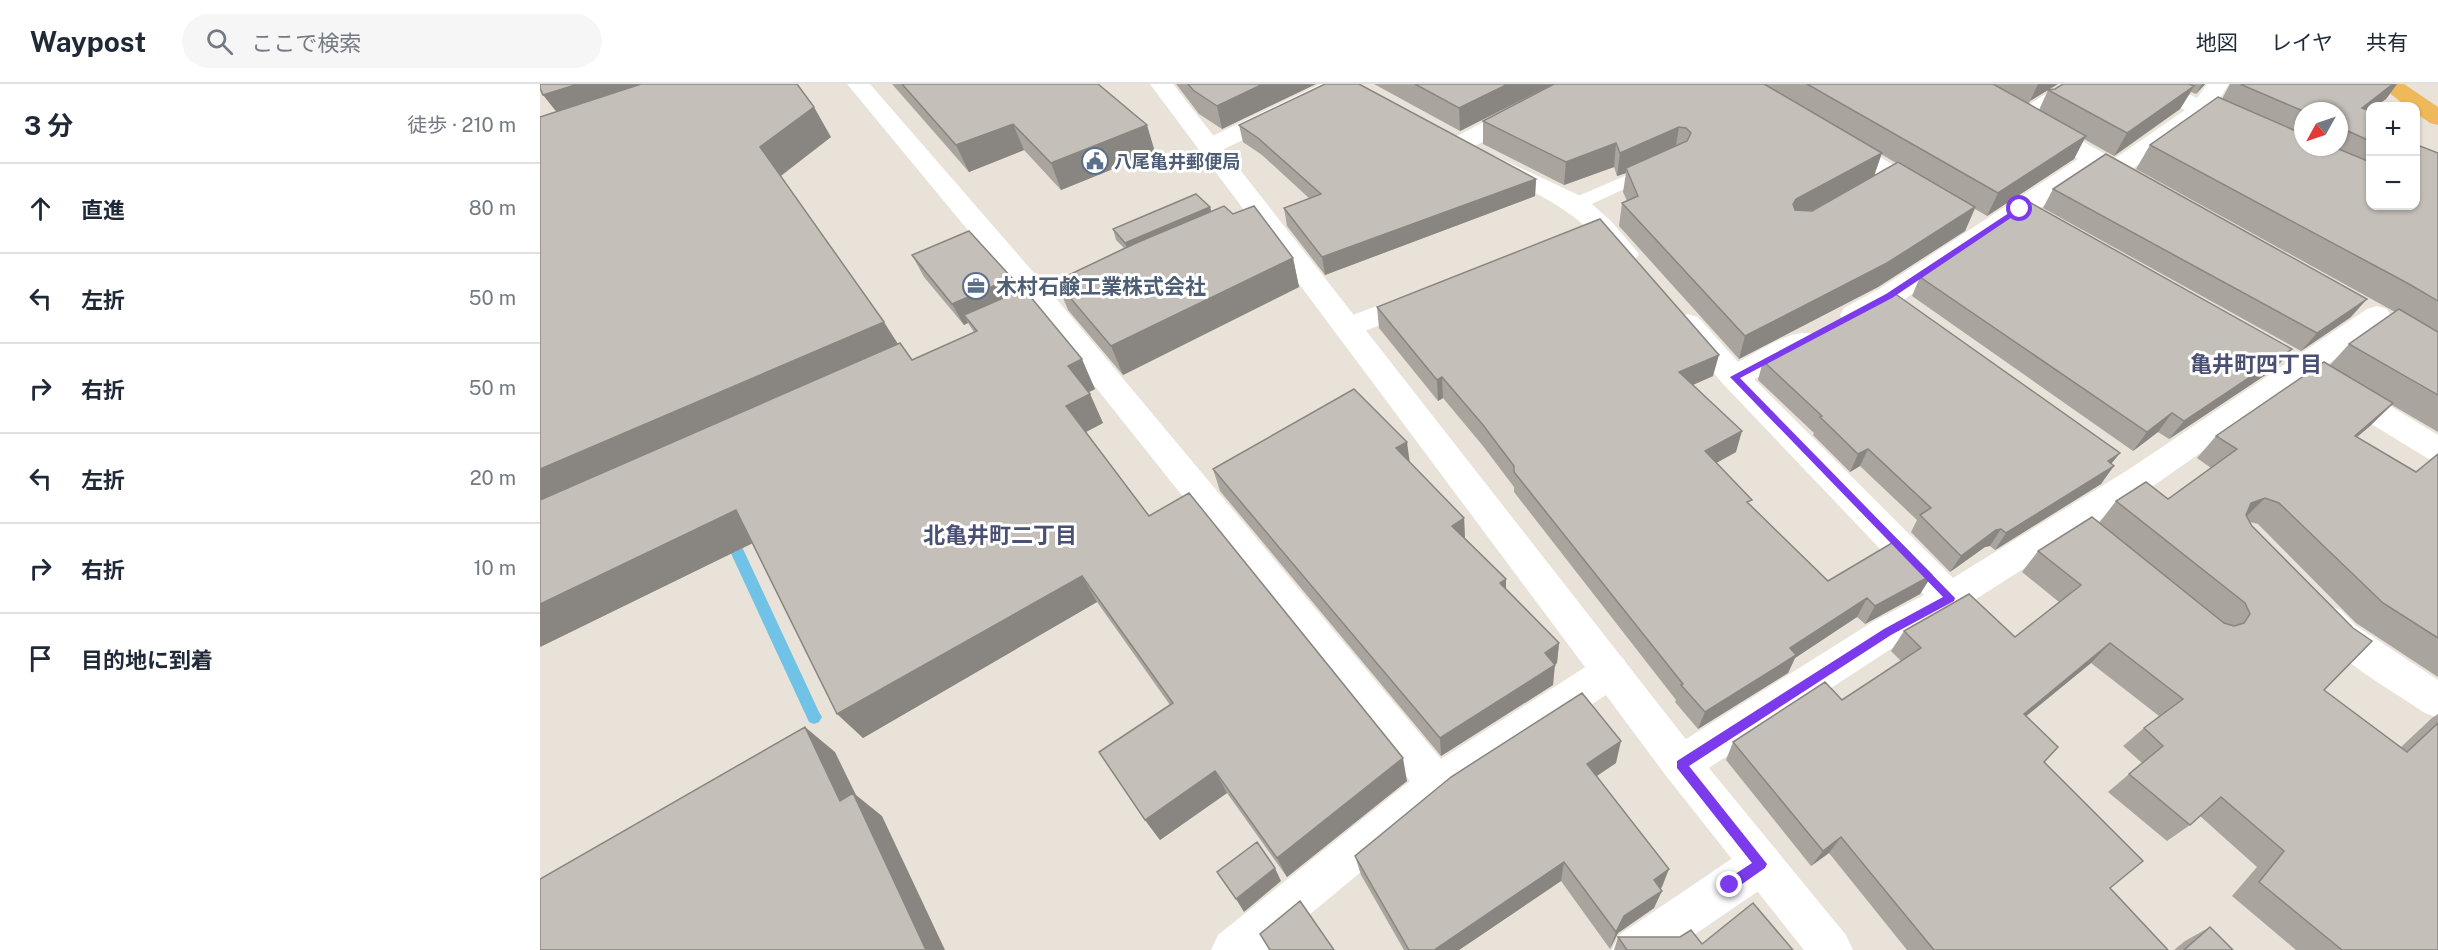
<!DOCTYPE html>
<html lang="ja">
<head>
<meta charset="utf-8">
<style>
  body { margin:0; font-family:"Public Sans","Noto Sans JP",sans-serif; background:#f6f6f7; color:#1f2937 }
  .controls { position:absolute; right:18px; top:18px; display:grid; overflow:hidden; border-radius:12px; box-shadow:0 2px 4px #0004 }
  .controls button { width:54px; height:54px; display:grid; place-items:center; padding:0; border:0; border-bottom:2px solid #e0e1e3; background:#fff; color:#1f2937; font:30px sans-serif }
  .compass { position:absolute; left:1754px; top:18px; width:54px; height:54px; border-radius:50%; background:#fff; box-shadow:0 2px 4px #0004; rotate:230deg }
  .stop { position:absolute; width:18px; height:18px; margin:-14px; border:4px solid #7c3aed; border-radius:50%; background:#fff }
  .stop.end { background:#7c3aed; border-color:#fff; box-shadow:0 2px 6px #0008 }
  .list { margin:0; padding:0; list-style:none }
  h2 { display:flex; justify-content:space-between; align-items:center; height:78px; margin:0; padding:0 24px; font-size:26px }
  h2 small { font-size:20px; font-weight:400; color:#747a83 }
  .list li { display:grid; grid-template-columns:39px 1fr auto; gap:18px; align-items:center; box-sizing:border-box; height:90px; padding:0 24px; border-top:2px solid #e0e1e3 }
  .list b { display:block; font-size:22px; white-space:nowrap }
  .list em { font-size:20px; font-style:normal; color:#747a83 }
  .icon { flex:none; width:33px; height:33px; fill:none; stroke:currentColor; stroke-width:2; stroke-linecap:round; stroke-linejoin:round }
  .map { position:relative; flex:none; width:1898px; height:866px; overflow:hidden }
  header { display:flex; align-items:center; gap:36px; box-sizing:border-box; height:84px; padding:0 30px; background:#fff; border-bottom:2px solid #e0e1e3 }
  header strong { font-size:28px }
  nav { display:flex; gap:33px; margin-inline-start:auto; font-size:21px }
  .search { width:420px; height:54px; background:#f6f6f7; display:flex; align-items:center; gap:15px; box-sizing:border-box; padding:0 21px; border-radius:33px; color:#747a83; font-size:22px }
  main { display:flex }
  aside { flex:1; background:#fff }
  .map>svg:first-child { display:block }
  .lines { fill:none; stroke-linecap:round; stroke-linejoin:round }
  .stream { fill:#70c2e7; fill-rule:evenodd }
  .service { fill:#fff; fill-rule:evenodd }
  .minor { fill:#fff; fill-rule:evenodd }
  .tertiary { fill:#fff; fill-rule:evenodd }
  .trunk { fill:#eeb85b; fill-rule:evenodd }
  .wall { fill:#a9a49e; fill-rule:evenodd }
  .shaded-wall { fill:#898681 }
  .building { fill:#c4bfb8; stroke:#898681; stroke-width:1.5 }
  .route { fill:#7c3aed }
  .labels { text-anchor:middle; dominant-baseline:central; stroke-width:6; stroke-linejoin:round; paint-order:stroke }
  .far-service-label { font-size:18px; font-weight:bold; fill:#4e5e75; stroke:#fff; text-anchor:start }
  .service-label { font-size:21px; font-weight:bold; fill:#4e5e75; stroke:#fff; text-anchor:start }
  .neighbourhood-label { font-size:22px; font-weight:bold; fill:#4a5074; stroke:#fff }
</style>
</head>
<body>
<header>
<strong>Waypost</strong>
<div class="search"><svg class="icon" aria-label="search" viewBox="0 0 24 24"><circle cx="10" cy="10" r="6"/><path d="M15 15l6 6"/></svg>ここで検索</div>
<nav><a>地図</a><a>レイヤ</a><a>共有</a></nav>
</header>
<main>
<aside>
<h2>3 分<small>徒歩 · 210 m</small></h2>
<ul class="list">
<li><svg class="icon" aria-label="ahead" viewBox="0 0 24 24"><path d="M12 20V5M6 11l6-6 6 6"/></svg><div><b>直進</b></div><em>80 m</em></li>
<li><svg class="icon" aria-label="left" viewBox="0 0 24 24"><path d="M17 20v-9H6M10 6l-5 5 5 5"/></svg><div><b>左折</b></div><em>50 m</em></li>
<li><svg class="icon" aria-label="right" viewBox="0 0 24 24"><path d="M7 20v-9h11M14 6l5 5-5 5"/></svg><div><b>右折</b></div><em>50 m</em></li>
<li><svg class="icon" aria-label="left" viewBox="0 0 24 24"><path d="M17 20v-9H6M10 6l-5 5 5 5"/></svg><div><b>左折</b></div><em>20 m</em></li>
<li><svg class="icon" aria-label="right" viewBox="0 0 24 24"><path d="M7 20v-9h11M14 6l5 5-5 5"/></svg><div><b>右折</b></div><em>10 m</em></li>
<li><svg class="icon" aria-label="arrive" viewBox="0 0 24 24"><path d="M6 21V4h12l-3 4 3 4H6"/></svg><div><b>目的地に到着</b></div></li>
</ul>
</aside>
<div class="map">
<svg width="1898" height="866" viewBox="0 0 1898 866">
  <rect width="100%" height="100%" fill="#e9e2d8"/>
  <g class="lines">
    <path class="stream" d="M189,444L194,446L196,450L279,628L282,633L279,638L274,640L269,638L182,450L184,446Z"/>
    <path class="service" d="M1522,0H1541L1503,27H1491L1489,23L1491,19Z
      M1115,79L1121,80L1124,84L1121,88L1043,124H1029L1027,120L1029,116Z"/>
    <path class="minor" d="M307,0H330L514,212L901,675L1058,575L1071,571L1084,575L1089,587L1084,599L911,713L727,866H671L678,851L870,697L494,226Z
      M781,0H810L807,5L678,68L669,70L660,68L657,63L660,58Z
      M1018,0H1046L1043,5L929,65L920,67L911,65L908,60L911,55Z
      M1422,0H1446L1453,7L1574,75L1645,26L1600,5L1597,0H1626L1657,14L1667,0H1689L1675,22L1709,38L1713,43L1709,48L1701,50L1693,48L1663,34L1592,85L1605,93L1608,98L1605,103C1587,108 1571,94 1556,86L1359,219L1324,238L1314,241L1304,238L1300,231L1304,224L1339,205L1538,75L1437,17Z
      M1299,52L1307,54L1393,104L1397,109L1393,114L1384,117L1375,114L1291,64L1287,59L1291,54Z
      M955,72L1045,114L1071,137L1099,170L1095,176C1072,182 1062,157 1046,143C1017,117 981,102 946,84L943,79L946,74Z
      M879,206L889,208L893,215L889,222L807,254L797,251L793,244L797,237Z
      M1837,222L1847,225L1851,232L1847,239L1613,402L1422,524L1360,559L1155,693L1141,698L1127,693L1122,680L1127,667L1334,537L1384,511L1184,301L1138,247L1134,240L1138,233L1148,230L1158,233L1198,278C1218,268 1251,244 1273,250L1277,257L1273,264L1214,295L1413,494L1591,384L1827,225Z
      M1803,297L1814,300L1898,351V378L1887,374L1792,316L1788,308L1792,300Z
      M1788,522L1801,526L1815,541L1898,596V634L1885,629C1853,607 1786,570 1770,537L1775,526Z
      M1221,759L1236,765L1242,780L1236,795L1132,866H1072L1079,851L1206,765Z"/>
    <path class="tertiary" d="M610,0H633L1155,667L1306,851L1313,866H1264L1127,693Z"/>
    <path class="trunk" d="M1838,0H1864L1898,23V41L1890,39L1876,29V22H1866Z"/>
  </g>
  <path class="wall" d="M352,0H558L615,68L521,106L484,66L429,88Z
    M636,0H776L682,45L659,30Z
    M834,0H1013L920,47Z
    M1014,0H1518L1508,6L1515,5L1523,0H1665L1656,10L1651,8L1640,25L1574,72L1544,55L1534,75L1447,132L1435,125L1425,147L1338,203L1199,275L1079,142L1082,119L1087,117L1083,108L1086,89L1077,92L1074,83L1024,101L943,60V37ZM1508,6L1499,26L1489,20L1490,17ZM1341,70L1356,79L1334,92ZM1305,108L1272,127H1270Z
    M1690,0H1857L1846,15L1836,22H1830V122L1898,69V348L1852,321L1830,342L1817,353L1876,388L1898,370V593L1816,539L1718,440L1710,438L1784,606L1861,663L1892,634L1898,630V866H1756L1692,812L1717,783L1660,732L1650,741L1627,757L1568,708L1602,679L1583,662L1604,644L1619,632L1551,579L1486,632L1504,678L1570,804L1628,866H1367L1289,769L1271,782L1186,676L1193,658L1302,616L1361,577L1351,567L1364,547L1475,553L1519,518L1482,488L1498,467L1559,439L1576,417L1628,415L1671,384L1657,374L1676,352L1790,281L1809,260L1855,228L1596,85L1610,61L1682,15ZM1763,27H1799V63H1763Z
    M0,33L291,53L241,92L358,260L372,276L434,248L428,239L424,241L384,193L372,171L472,194L478,207L555,305L549,308L563,339L546,348L609,432L867,697L747,793L687,709L620,756L605,736L630,621L557,518L323,654L213,459L0,563Z
    M699,41L996,95L995,112L785,191L747,142L744,124L770,115L722,71L703,58Z
    M1513,105L1811,233L1761,267L1503,124Z
    M670,123L671,127L693,130L753,174L759,203L583,291L528,226L516,197L584,164L576,156L573,145Z
    M1380,193L1736,284L1629,355L1618,348L1593,367L1372,212Z
    M837,223L1173,292L1153,301L1196,368L1176,379L1210,421L1288,497L1392,491L1380,510L1325,540L1317,533L1255,574L1248,589L1158,645L1135,618L1136,616L974,408V403L943,362L903,314L898,317L839,244Z
    M1223,277L1580,369L1571,380L1561,400L1455,466L1450,462L1445,463L1410,488L1371,448L1377,436L1320,382L1310,388L1273,351L1274,349L1218,296Z
    M869,378L924,434L925,454L966,506L1019,559L1017,579L1014,581L1013,601L901,672L680,407L673,385Z
    M1076,679L1057,692L1122,803L1120,805L1114,824L1078,849L1070,865L1021,797L919,866H864L821,791L815,772Z
    M1670,843L1693,866H1634L1645,857Z
    M1078,853L1162,860L1253,866H1074Z"/>
  <path class="shaded-wall" d="M38,0H152L27,41L3,11Z
    M723,0H776L682,45L677,22Z
    M968,0H1013L920,47L919,24Z
    M1498,0H1518L1490,17Z
    M1662,0H1665L1656,10Z
    M1853,0H1857L1846,15L1836,22H1830V27L1805,47L1822,24Z
    M1654,2L1640,25L1574,72L1587,49Z
    M274,23L291,53L239,93L220,63Z
    M473,40L484,66L429,88L416,61Z
    M607,41L615,68L521,106L511,79Z
    M1139,43L1135,67L1086,84V89L1077,92L1080,69Z
    M1546,52L1534,75L1447,132L1458,109Z
    M1076,59L1074,83L1024,101L1026,78Z
    M1342,69L1334,92L1249,139L1253,120L1256,115Z
    M996,95L995,112L785,191L782,173Z
    M670,123L673,134L589,170L585,159Z
    M1435,123L1425,147L1338,203L1199,275L1205,252Z
    M753,174L759,203L583,291L571,262Z
    M472,194L482,215L424,231L428,239L424,241L412,220Z
    M1827,215L1811,233L1761,267L1777,249Z
    M344,238L363,268L0,428V385Z
    M1752,265L1736,284L1629,355L1644,337Z
    M1179,271L1173,292L1134,309L1139,288Z
    M542,275L555,305L541,312L528,282Z
    M902,293L903,314L898,317L897,296Z
    M550,310L563,339L540,351L526,322Z
    M1853,319L1830,342L1792,374L1815,352Z
    M1632,329L1618,348L1593,367L1607,348Z
    M1202,347L1196,368L1160,388L1165,367Z
    M867,358L870,380L856,364Z
    M1328,365L1320,382L1310,388L1318,370Z
    M1580,369L1566,386L1574,382L1561,400L1455,466L1466,449Z
    M1725,414L1703,436L1711,419Z
    M196,426L223,454L0,563V520Z
    M924,434L925,456L912,442Z
    M1461,445L1450,462L1445,463L1410,488L1421,472L1456,446Z
    M1392,491L1380,510L1325,540L1335,522Z
    M542,492L557,518L323,654L297,630Z
    M966,495V516L960,499Z
    M1327,514L1317,533L1255,574L1248,589L1158,645L1165,628L1250,564Z
    M1019,559L1017,579L1006,587L1015,581L1013,601L901,672L900,654Z
    M1570,559L1551,579L1467,648L1484,630Z
    M265,643L295,668L316,711L342,732L405,866H386L300,717Z
    M1081,657L1076,679L1043,701L1047,680Z
    M863,674L867,697L747,793L737,774Z
    M675,687L687,709L620,756L605,736Z
    M1301,753L1289,769L1271,782L1283,767Z
    M1024,778L1021,797L919,866H894Z
    M735,784L741,797L704,828L696,815Z
    M1129,785L1122,803L1107,814L1114,796Z
    M1122,807L1114,824L1078,849L1070,865L1076,848L1084,832Z"/>
  <path class="building" d="M0,0H38L3,11L0,4Z
    M101,0H257L274,23L220,63L344,238L0,385V33Z
    M362,0H558L607,41L511,79L473,40L416,61Z
    M648,0H723L677,22L653,6Z
    M785,0H819L996,95L782,173L744,124L781,110L718,54L699,41Z
    M875,0H968L919,24Z
    M1014,0H1224L1342,69L1256,115L1253,120L1255,126L1272,127L1358,78L1435,123L1347,179L1205,252L1082,119L1098,112L1086,84L1147,57L1151,49L1146,44L1139,43L1080,69L1076,59L1026,78L943,37Z
    M1267,0H1453L1546,52L1458,109Z
    M1523,0H1649L1654,2L1587,49L1508,6L1515,5Z
    M1700,0H1853L1822,24L1830,27V57L1799,43V27H1763Z
    M1678,13L1763,50V63H1794L1830,78V122H1875V60L1898,69V217L1869,200L1610,61Z
    M1566,70L1827,215L1777,249L1513,105Z
    M656,110L670,123L585,159L573,145Z
    M1491,119L1752,265L1644,337L1632,329L1607,348L1380,193Z
    M684,122L693,130L714,122L753,174L571,262L516,197L596,159Z
    M1060,135L1179,271L1139,288L1202,347L1165,367L1212,416L1207,418L1288,497L1357,456L1392,491L1335,522L1327,514L1250,564L1256,571L1165,628L1141,601L1143,600L974,388V382L943,341L902,293L897,296L837,223Z
    M429,147L472,194L412,220L372,171Z
    M484,205L542,275L528,282L550,310L526,322L609,432L649,409L863,674L737,774L675,687L605,736L559,668L633,619L542,492L297,630L196,426L0,520V416L360,259L372,276L437,247L424,231Z
    M1354,209L1580,369L1568,377L1574,382L1466,449L1461,445L1456,446L1421,472L1380,431L1391,424L1328,365L1318,370L1280,333L1282,332L1223,277Z
    M1859,225L1898,248V311L1809,260Z
    M1784,278L1853,319L1815,352L1876,388L1898,370V554L1843,519L1739,419L1725,414L1711,419L1706,431L1712,442L1813,544L1832,557L1784,606L1867,668L1898,639V866H1802L1719,798L1744,767L1681,713L1650,741L1589,690L1623,662L1604,644L1643,615L1570,559L1484,630L1518,663L1504,678L1603,777L1570,804L1628,866H1394L1301,753L1283,767L1193,658L1285,598L1302,616L1381,564L1364,547L1429,510L1475,553L1541,501L1498,467L1552,433L1684,539L1694,542L1704,539L1710,530L1705,519L1576,417L1606,398L1628,415L1697,365L1676,352Z
    M814,305L867,358L856,364L924,434L912,442L966,495L960,499L1019,559L1005,569L1015,581L900,654L673,385Z
    M1042,609L1081,657L1047,680L1129,785L1114,796L1122,807L1084,832L1076,848L1024,778L894,866H869L815,772L911,693Z
    M265,643L300,717L313,709L386,866H0V795Z
    M717,758L735,784L696,815L677,788Z
    M760,817L794,866H730L720,850Z
    M1213,819L1253,866H1087L1078,853H1140L1151,846L1162,860Z
    M1670,843L1693,866H1644Z"/>
  <path class="route" d="M1478,123L1484,125L1352,214L1200,294L1415,514L1414,517L1351,551L1149,682L1227,780L1225,784L1195,805L1190,807L1186,805L1184,801L1186,796L1212,779L1137,684V677L1344,545L1403,513L1190,293L1346,210Z"/>
  <defs>
    <symbol id="civic-ring" viewBox="-11 -11 22 22"><circle r="9.5" fill="#fff" stroke="#5c6f8a" stroke-width="1.5"/><path d="M-.6-6.5H3V-4.5H.6V-3L4-1V1h2V6H-6V1h2V-1L-.6-3ZM-1.2 2.5V6h2.4V2.5Z" fill="#5c6f8a"/></symbol>
    <symbol id="office-ring" viewBox="-11 -11 22 22"><circle r="9.5" fill="#fff" stroke="#5c6f8a" stroke-width="1.5"/><path d="M-6-3h4V-5.5h4V-3h4V5H-6ZM-1-4.5V-3h2v-1.5ZM-6 0V1H6V0Z" fill="#5c6f8a"/></symbol>
  </defs>
  <g fill-rule="evenodd">
    <use href="#civic-ring" x="540" y="62" width="30" height="30"/>
    <use href="#office-ring" x="421" y="187" width="30" height="30"/>
  </g>
  <g class="labels">
    <g class="far-service-label">
      <text x="574" y="77">八尾亀井郵便局</text>
    </g>
    <g class="service-label">
      <text x="456" y="202">木村石鹸工業株式会社</text>
    </g>
    <g class="neighbourhood-label">
      <text x="1716" y="280">亀井町四丁目</text>
      <text x="460" y="451">北亀井町二丁目</text>
    </g>
  </g>
</svg>
<div class="controls">
<button>+</button>
<button>−</button>
</div>
<svg class="compass" viewBox="-18 -18 36 36"><path d="M0-13l5 13h-10z" fill="#e53935"/><path d="M0 13l5-13h-10z" fill="#747a83"/></svg>
<div class="stop" style="left:1480px;top:125px"></div>
<div class="stop end" style="left:1190px;top:801px"></div>
</div>
</main>
</body>
</html>
